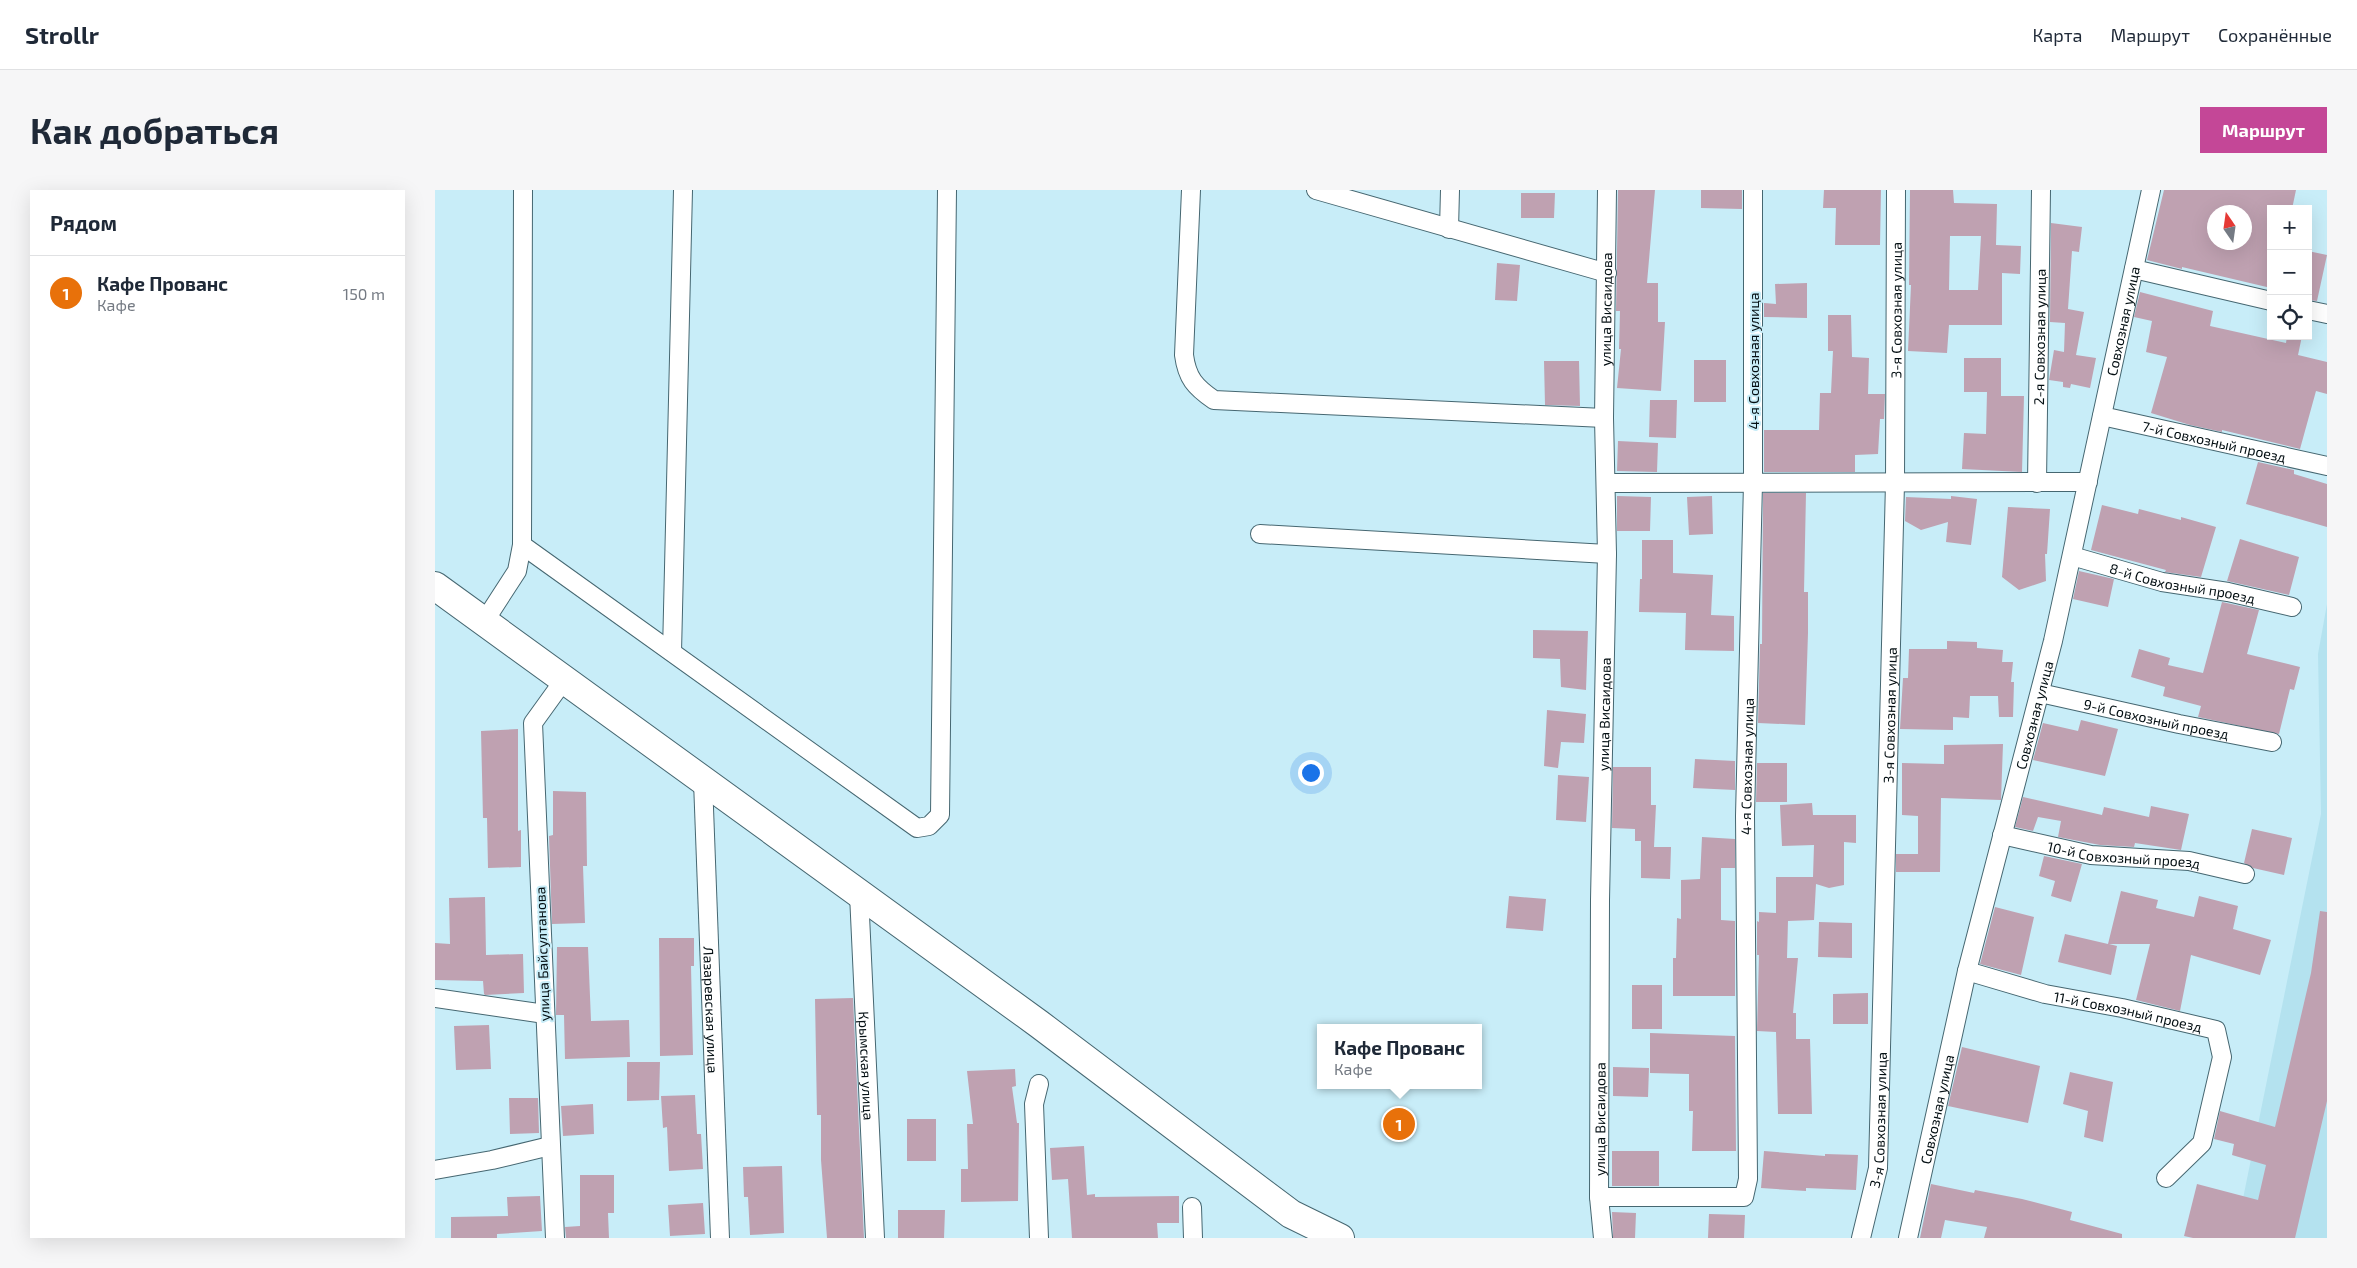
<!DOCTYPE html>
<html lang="ru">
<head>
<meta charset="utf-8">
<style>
  body { margin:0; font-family:"Exo 2",sans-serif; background:#f6f6f7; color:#1f2937 }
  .controls { position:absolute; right:15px; top:15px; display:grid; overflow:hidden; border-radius:0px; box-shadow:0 5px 20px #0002 }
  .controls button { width:45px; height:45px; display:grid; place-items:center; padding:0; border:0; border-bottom:1px solid #e0e1e3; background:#fff; color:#1f2937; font:25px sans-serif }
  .compass { position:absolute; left:1772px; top:15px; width:45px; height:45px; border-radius:50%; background:#fff; box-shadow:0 5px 20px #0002; rotate:347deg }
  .you { position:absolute; left:875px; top:582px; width:18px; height:18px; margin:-12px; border:4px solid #fff; border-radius:50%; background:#1a73e8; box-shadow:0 0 0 8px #1a73e833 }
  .badge { display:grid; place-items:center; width:32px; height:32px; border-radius:50%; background:#c44797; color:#fff; font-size:16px; font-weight:700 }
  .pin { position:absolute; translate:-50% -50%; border:2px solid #fff; box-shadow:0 1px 5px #0006 }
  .popup { position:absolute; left:882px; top:834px; width:165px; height:65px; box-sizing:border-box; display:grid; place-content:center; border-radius:0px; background:#fff; filter:drop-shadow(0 1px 4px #0005); font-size:16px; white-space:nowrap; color:#747a83 }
  .popup b { font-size:19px; color:#1f2937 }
  .popup::after { content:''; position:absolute; left:50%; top:100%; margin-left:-10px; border:10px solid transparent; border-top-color:#fff }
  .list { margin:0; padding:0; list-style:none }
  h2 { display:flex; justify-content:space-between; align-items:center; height:65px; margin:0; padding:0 20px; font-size:21px }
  h2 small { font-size:16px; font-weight:400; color:#747a83 }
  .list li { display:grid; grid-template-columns:32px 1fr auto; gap:15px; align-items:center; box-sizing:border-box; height:75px; padding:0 20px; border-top:1px solid #e0e1e3 }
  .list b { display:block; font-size:19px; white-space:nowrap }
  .list p { margin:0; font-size:16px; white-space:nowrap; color:#747a83 }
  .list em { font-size:16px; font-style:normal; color:#747a83 }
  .icon { flex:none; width:28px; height:28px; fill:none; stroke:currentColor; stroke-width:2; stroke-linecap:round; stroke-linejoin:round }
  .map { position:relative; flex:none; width:1892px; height:1048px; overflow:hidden; border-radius:0px }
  header { display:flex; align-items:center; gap:30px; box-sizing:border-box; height:70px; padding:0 25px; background:#fff; border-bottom:1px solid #e0e1e3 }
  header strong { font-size:24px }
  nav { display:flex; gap:28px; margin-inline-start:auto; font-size:18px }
  .intro { display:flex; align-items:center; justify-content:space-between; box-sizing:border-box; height:120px; padding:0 30px }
  h1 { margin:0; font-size:35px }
  .button { padding:12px 22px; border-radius:0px; background:#c44797; color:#fff; font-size:18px; font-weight:700 }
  main { display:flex; gap:30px; padding:0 30px }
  aside { flex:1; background:#fff; border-radius:0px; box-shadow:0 5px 20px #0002 }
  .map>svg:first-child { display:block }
  .built { fill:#b4e2ef }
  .building { fill:#bfa1b1; fill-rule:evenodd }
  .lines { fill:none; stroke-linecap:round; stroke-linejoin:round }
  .minor-casing { stroke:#466771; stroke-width:20 }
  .primary-casing { stroke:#466771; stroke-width:30 }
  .minor { stroke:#fff; stroke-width:18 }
  .primary { stroke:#fff; stroke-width:28 }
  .labels { text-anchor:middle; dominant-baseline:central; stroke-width:4; stroke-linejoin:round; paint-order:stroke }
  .street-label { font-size:14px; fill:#030e12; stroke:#c8edf8 }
</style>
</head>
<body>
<header>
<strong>Strollr</strong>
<nav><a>Карта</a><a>Маршрут</a><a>Сохранённые</a></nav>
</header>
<div class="intro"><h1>Как добраться</h1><a class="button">Маршрут</a></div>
<main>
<aside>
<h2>Рядом<small></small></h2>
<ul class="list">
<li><span class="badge" style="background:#e8710a">1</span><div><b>Кафе Прованс</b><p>Кафе</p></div><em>150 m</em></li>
</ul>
</aside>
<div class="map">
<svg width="1892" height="1048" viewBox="0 0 1892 1048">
  <rect width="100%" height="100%" fill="#c8edf8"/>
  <path class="built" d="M1892,414V1048H1800L1886,624L1883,464Z"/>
  <path class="building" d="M1183,0H1220L1212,93H1223V132H1230L1226,201L1182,198L1186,159H1184L1185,121H1181Z
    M1266,0H1307V19L1266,18Z
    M1389,0H1446L1445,55H1400L1401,18H1388Z
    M1475,0H1518L1519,13L1562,14L1561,55L1586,56L1585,84L1567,83V135H1514L1512,163L1473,161L1476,95H1474ZM1515,46H1546L1543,100H1514Z
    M1729,0H1861L1857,19H1836V98L1747,77V79L1712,70ZM1810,22V52H1780V22Z
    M1086,3H1120L1119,28H1086Z
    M1616,33L1647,37L1644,62L1637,61L1633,119L1649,122L1641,165L1661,168L1655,198L1636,194L1635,198L1628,197V192L1614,190L1619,160L1629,162L1630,133L1615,132Z
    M1873,61L1892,65L1882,111L1873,110Z
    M1062,73L1085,75L1082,111L1060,110Z
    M1372,93V128L1329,127V113L1341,114L1340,94Z
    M1705,102L1778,121L1775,136L1851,153L1852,146H1867L1863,165L1892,172V204L1881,201L1865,259L1787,240V242L1755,235L1716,223L1732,167L1711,162L1717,131L1699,127Z
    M1393,125H1416L1417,167L1434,168L1433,204H1450L1449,229H1445L1443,264L1420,265V282H1329V240H1384L1385,203H1396L1398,161H1393Z
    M1529,168H1566V206H1589L1587,282L1527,279L1529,243L1551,244L1552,202H1529Z
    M1259,170H1291V212H1259Z
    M1109,171H1144L1145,216L1110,215Z
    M1215,210H1242L1241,248L1214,247Z
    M1183,251L1223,253L1222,282L1182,281Z
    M1823,272L1859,280V284L1892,294V337L1811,314Z
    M1328,303H1371L1369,402H1373V443L1370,535L1323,533L1325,454H1327Z
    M1182,306L1216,307L1215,341H1182Z
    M1277,306L1278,344L1254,345L1252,307Z
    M1516,306L1542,309L1536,355L1511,352L1513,332L1486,340L1470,331L1471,307L1516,309Z
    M1667,315L1703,324L1704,319L1746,330V327L1781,337L1766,387L1730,382L1731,380L1656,360Z
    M1573,317L1615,319L1612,364H1610L1611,391L1584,400L1567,387Z
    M1805,349L1864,367L1854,405L1792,391Z
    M1207,350H1238V383L1278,385L1276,425L1299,426V461L1250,460L1251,423L1204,422L1205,389H1207Z
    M1644,381L1679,389L1673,417L1638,409Z
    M1787,412L1824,420L1812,464L1865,477L1859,500L1855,499L1844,544L1763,527L1766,516L1728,506L1730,497L1696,487L1704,459L1735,468L1733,475L1768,483Z
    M1098,440L1153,441L1151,500L1126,497L1125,469L1098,468Z
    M1512,451L1542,452V458L1568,460L1567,472H1578L1576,492H1579L1578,527H1564L1563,506H1535L1534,528L1518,527V540L1465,539L1468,488H1473L1474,459H1512Z
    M1112,520L1151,524L1149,553L1126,552L1123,578L1109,576Z
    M1646,530L1683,539L1670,586L1598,570L1608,533L1643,541Z
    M83,539V641L86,640V677L53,678L52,628H48L46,541Z
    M1568,554L1566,610L1506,608L1505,682H1461V664H1483V626L1467,625V573L1509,574V555Z
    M1260,569L1300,571V600L1258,598Z
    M1322,573H1352V612H1321Z
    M1178,577H1216V615H1221L1219,657H1236L1235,689L1206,688V651H1200V639L1177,638Z
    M1123,585L1154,587L1151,632L1121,630Z
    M118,601L151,602L152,676H148L150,733L117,734L114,646L118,645Z
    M1588,607L1667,625L1669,617L1714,627L1716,616L1754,624L1746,660L1700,653L1699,657L1665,655L1623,647L1626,631L1603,627L1598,641L1580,637Z
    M1377,613L1378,625H1421V653L1409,652V695L1394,698L1381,694L1379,730L1353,731L1352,768H1363L1358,823H1361V849H1375L1377,924H1343L1341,842L1322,841L1324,765H1322V731L1324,732V722L1341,723V687H1378L1379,655L1347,656L1345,615Z
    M1817,639L1857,648L1849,685L1818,678L1809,673Z
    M1267,647L1300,649V678H1286V730L1300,731V806H1238V768H1241L1242,728L1246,729V690L1265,689Z
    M1609,666L1647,674L1636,712L1616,706L1620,691L1604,686Z
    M1686,701L1723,710L1721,718L1759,727L1764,706L1803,716L1798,739L1836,750L1825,785L1756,765L1745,821L1701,810L1715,754H1674L1682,756L1676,785L1623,772L1630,744L1673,754Z
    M1074,706L1111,709L1108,741L1071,738Z
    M50,707L51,765L88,764L89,803L50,805L49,804L48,791L0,790V753L15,754L14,708Z
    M1560,717L1599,727L1586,785L1545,774Z
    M1885,721L1892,722V911L1860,1048H1758L1749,1046L1762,994L1823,1010L1831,975L1797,965L1799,954L1779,949L1785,921L1840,937L1876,783Z
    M1384,732L1417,733V768L1383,767Z
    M224,748H259V776H256L258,865L225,866Z
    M122,757H153L156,831L194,830L195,867L130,869L129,825H121Z
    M1197,795H1227V839H1197Z
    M1433,803V834H1398V804Z
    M418,808L429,1048H392L386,970V925H382L380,809Z
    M54,835L56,879L21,880L19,836Z
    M1215,843L1300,846L1301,961H1257L1258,921H1254V884L1215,883Z
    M1527,857L1605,876L1593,933L1513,916Z
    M192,872H225L224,910L192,911Z
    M1178,877L1214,878L1213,907L1178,906Z
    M580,879L581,896L577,897L582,933H584L583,1011L526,1012V979H533L532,934H538L532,881Z
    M1635,882L1678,892L1668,952L1649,947L1653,921L1628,914Z
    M260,905L262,944H266L268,979L234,981L232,937L228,938L226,906Z
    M74,908H103L104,943L75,944Z
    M158,914L159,944L128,946L126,916Z
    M472,929H501V971H472Z
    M649,956L652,1005L660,1004V1007L744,1006V1033H722L723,1048H637L633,989L617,990L615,958Z
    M1177,961H1224V996H1177Z
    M1329,961L1390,966V964L1423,965L1421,1000L1371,998V1001L1326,998Z
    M347,976L349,1043L315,1045L313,1007H309L308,977Z
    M145,985H179V1023H173L174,1048H131L130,1037L145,1036Z
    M1496,994L1539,1003L1540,1000L1587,1009L1637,1022L1635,1030L1687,1044V1048H1549L1552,1037L1510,1030L1506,1048H1485Z
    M105,1006L107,1041L62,1044V1048H16V1027L73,1026L72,1007Z
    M268,1013L270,1044L235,1046L233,1015Z
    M463,1020H510L509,1048H463Z
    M1177,1022L1201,1023L1200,1048H1178Z
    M1274,1024L1310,1025L1309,1048H1273Z"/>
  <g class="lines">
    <defs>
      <g id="minor">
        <path d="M756,0L749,165C752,188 760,197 779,210L1169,228"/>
        <path d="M881,0L1172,83"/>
        <path d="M1014,39L1015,0"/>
        <path d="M1699,79L1836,111"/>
        <path d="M1873,120L1892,124"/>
        <path id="s1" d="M1667,226L1892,276"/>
        <path d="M1171,293L1653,292"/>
        <path id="s2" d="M1602,293L1606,0"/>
        <path d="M825,344L1172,364"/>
        <path d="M87,355L482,638L494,636L505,625L512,0"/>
        <path id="s3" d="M1637,366L1727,392L1793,402L1857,417"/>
        <path d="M49,432L82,381L87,355L88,0"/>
        <path d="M237,462L248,0"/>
        <path id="s4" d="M1605,503L1744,534L1837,552"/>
        <path id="s5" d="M268,591L285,1048"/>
        <path id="s6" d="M1567,645L1656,665L1754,671L1810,684"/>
        <path id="s7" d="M424,704L440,1048"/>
        <path id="s8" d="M1532,781L1610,804L1687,818L1781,840L1787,867L1767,953L1731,988"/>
        <path d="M0,808L110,824"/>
        <path d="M0,980L57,970L115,956"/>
        <path id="s9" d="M1164,1007H1309L1313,989L1310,626L1318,293V0"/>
        <path d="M757,1017L758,1048"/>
        <path d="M120,1048L98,533L129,490"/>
        <path d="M604,1048L599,914L604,894"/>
        <path id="s10" d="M1168,1048L1164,1007L1165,710L1172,364L1169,228L1172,0"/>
        <path id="s11" d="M1426,1048L1443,978L1460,293L1461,0"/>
        <path id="s12" d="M1473,1048L1532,781L1618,451L1716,0"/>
      </g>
      <path id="primary" d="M0,396L604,834L856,1024L905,1048"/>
    </defs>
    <use href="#minor" class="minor-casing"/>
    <use href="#primary" class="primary-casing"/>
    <use href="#minor" class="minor"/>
    <use href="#primary" class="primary"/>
  </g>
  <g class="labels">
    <g class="street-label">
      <text stroke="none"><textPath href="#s10" startOffset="929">улица Висаидова</textPath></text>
      <text stroke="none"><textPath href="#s11" startOffset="930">3-я Совхозная улица</textPath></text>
      <text stroke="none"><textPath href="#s12" startOffset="942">Совхозная улица</textPath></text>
      <text stroke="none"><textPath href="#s2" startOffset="146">2-я Совхозная улица</textPath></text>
      <text transform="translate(1318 171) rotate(-90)">4-я Совхозная улица</text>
      <text stroke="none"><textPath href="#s1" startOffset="115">7-й Совхозный проезд</textPath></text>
      <text stroke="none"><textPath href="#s3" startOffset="114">8-й Совхозный проезд</textPath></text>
      <text stroke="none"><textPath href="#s10" startOffset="524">улица Висаидова</textPath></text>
      <text stroke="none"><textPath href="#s11" startOffset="525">3-я Совхозная улица</textPath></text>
      <text stroke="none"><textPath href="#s12" startOffset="538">Совхозная улица</textPath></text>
      <text stroke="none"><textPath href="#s4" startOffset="119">9-й Совхозный проезд</textPath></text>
      <text stroke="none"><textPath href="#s9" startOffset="576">4-я Совхозная улица</textPath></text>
      <text stroke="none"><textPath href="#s6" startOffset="124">10-й Совхозный проезд</textPath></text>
      <text transform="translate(107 764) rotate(-92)">улица Байсултанова</text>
      <text stroke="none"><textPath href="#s5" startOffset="229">Лазаревская улица</textPath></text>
      <text stroke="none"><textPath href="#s8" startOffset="166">11-й Совхозный проезд</textPath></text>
      <text stroke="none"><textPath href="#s7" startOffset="172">Крымская улица</textPath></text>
      <text stroke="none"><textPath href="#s12" startOffset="132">Совхозная улица</textPath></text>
      <text stroke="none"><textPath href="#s10" startOffset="119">улица Висаидова</textPath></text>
      <text stroke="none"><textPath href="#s11" startOffset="120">3-я Совхозная улица</textPath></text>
    </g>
  </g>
</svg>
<div class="controls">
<button>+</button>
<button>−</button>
<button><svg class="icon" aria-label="locate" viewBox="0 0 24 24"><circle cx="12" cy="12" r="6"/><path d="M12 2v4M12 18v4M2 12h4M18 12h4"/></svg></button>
</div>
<svg class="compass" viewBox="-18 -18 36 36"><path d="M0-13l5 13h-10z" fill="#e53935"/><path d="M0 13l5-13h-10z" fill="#747a83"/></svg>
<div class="you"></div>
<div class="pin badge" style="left:964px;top:934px;background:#e8710a">1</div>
<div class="popup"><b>Кафе Прованс</b>Кафе</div>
</div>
</main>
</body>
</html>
